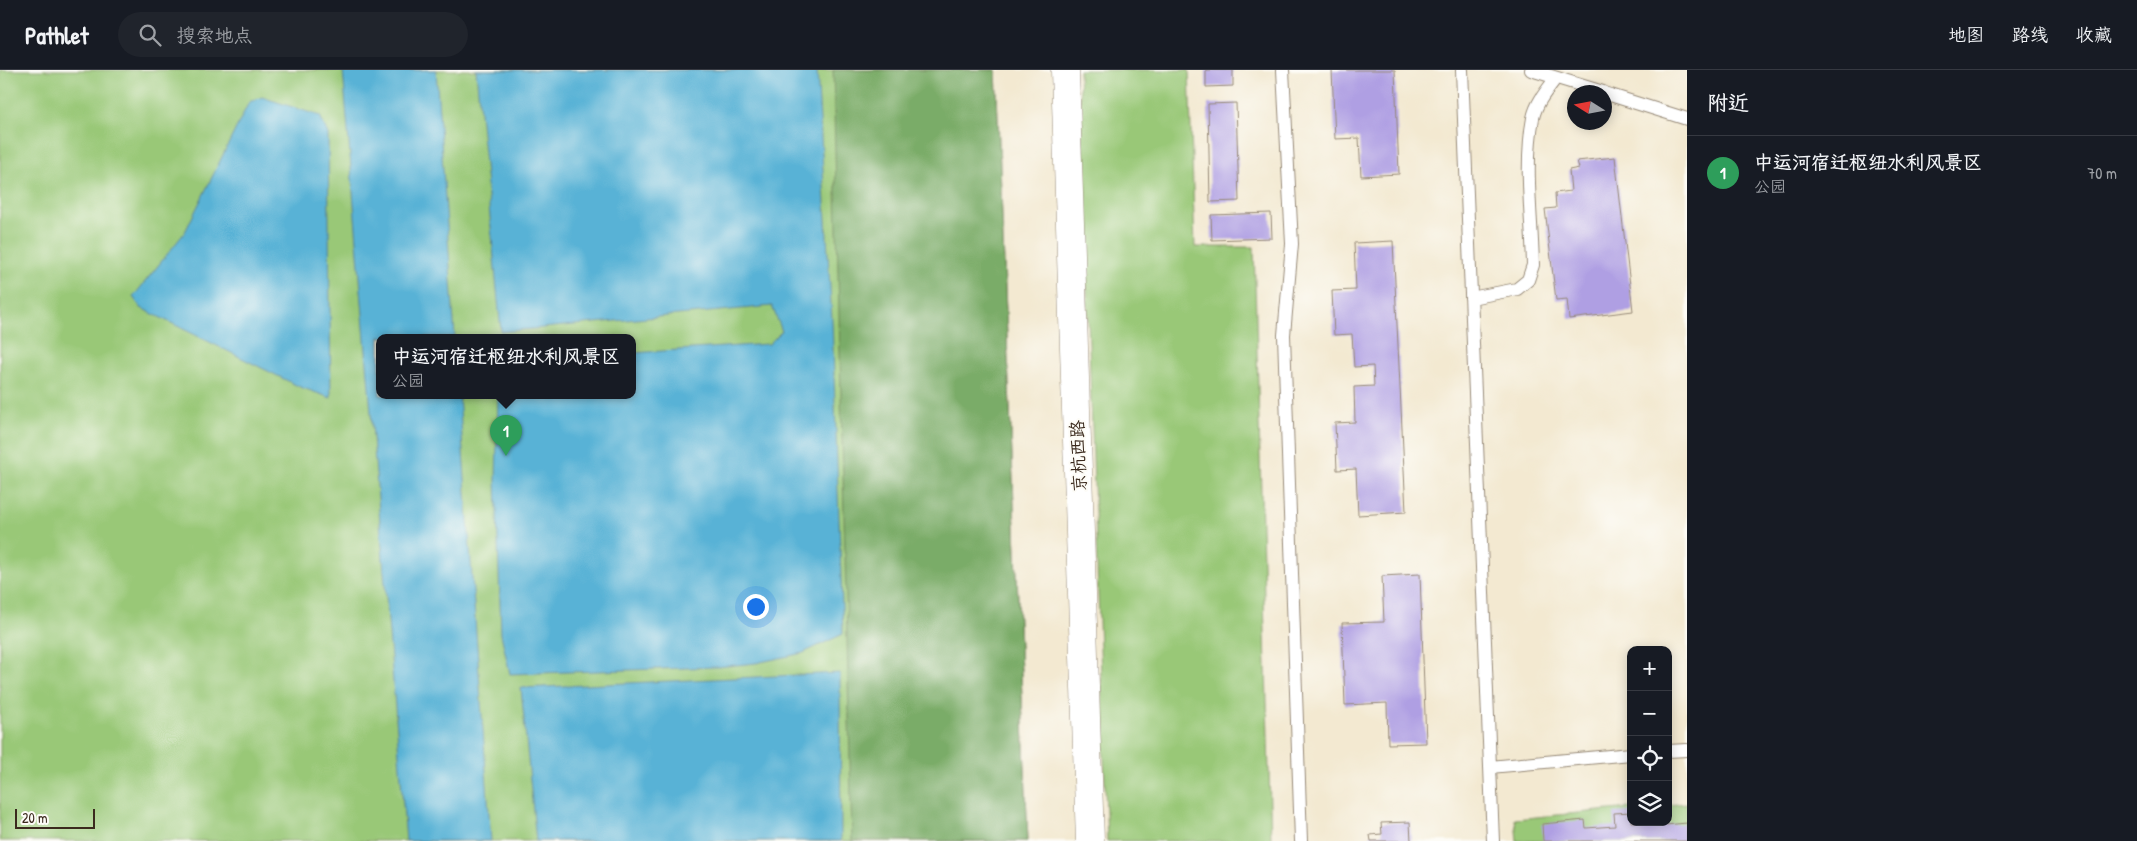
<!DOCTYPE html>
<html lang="zh">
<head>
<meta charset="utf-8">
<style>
  body { margin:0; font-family:"Patrick Hand","LXGW WenKai TC",sans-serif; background:#20242c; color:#f1f3f6 }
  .controls { position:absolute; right:15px; bottom:15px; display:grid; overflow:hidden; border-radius:10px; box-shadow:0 2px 12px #0003 }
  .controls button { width:45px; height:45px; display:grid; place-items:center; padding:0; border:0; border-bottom:1px solid #363941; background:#171b24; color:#f1f3f6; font:25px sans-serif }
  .compass { position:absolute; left:1567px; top:15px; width:45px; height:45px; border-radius:50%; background:#171b24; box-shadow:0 2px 12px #0003; rotate:281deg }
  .scale { position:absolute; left:15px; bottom:12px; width:80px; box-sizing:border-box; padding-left:5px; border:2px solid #3b2a1e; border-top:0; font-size:14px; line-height:18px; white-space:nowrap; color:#3b2a1e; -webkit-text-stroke:4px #fdfcf7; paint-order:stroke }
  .you { position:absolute; left:755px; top:536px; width:18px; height:18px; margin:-12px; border:4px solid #fff; border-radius:50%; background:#1a73e8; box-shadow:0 0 0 8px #1a73e833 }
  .badge { display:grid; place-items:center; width:32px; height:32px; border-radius:50%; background:#8c9099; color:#fff; font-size:16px; font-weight:700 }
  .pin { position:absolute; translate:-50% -41px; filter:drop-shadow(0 1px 2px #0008) }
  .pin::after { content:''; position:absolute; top:26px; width:18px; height:15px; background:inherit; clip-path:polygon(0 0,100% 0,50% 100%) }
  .popup { position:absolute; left:376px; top:264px; width:260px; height:65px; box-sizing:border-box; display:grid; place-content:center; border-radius:10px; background:#171b24; filter:drop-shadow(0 1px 4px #0005); font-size:16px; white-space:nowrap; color:#9ea1a6 }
  .popup b { font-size:19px; color:#f1f3f6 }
  .popup::after { content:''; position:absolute; left:50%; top:100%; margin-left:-10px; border:10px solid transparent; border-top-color:#171b24 }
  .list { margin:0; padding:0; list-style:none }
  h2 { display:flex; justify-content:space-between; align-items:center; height:65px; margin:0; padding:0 20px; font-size:21px }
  h2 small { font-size:16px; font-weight:400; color:#9ea1a6 }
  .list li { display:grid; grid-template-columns:32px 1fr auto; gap:15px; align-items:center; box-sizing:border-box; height:75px; padding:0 20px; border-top:1px solid #363941 }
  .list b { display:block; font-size:19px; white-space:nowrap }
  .list p { margin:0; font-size:16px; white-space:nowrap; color:#9ea1a6 }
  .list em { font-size:16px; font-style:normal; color:#9ea1a6 }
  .icon { flex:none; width:28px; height:28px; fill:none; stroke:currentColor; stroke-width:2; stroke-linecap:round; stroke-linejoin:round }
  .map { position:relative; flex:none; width:1687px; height:771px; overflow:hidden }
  header { display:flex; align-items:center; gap:30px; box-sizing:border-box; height:70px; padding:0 25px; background:#171b24; border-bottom:1px solid #363941 }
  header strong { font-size:24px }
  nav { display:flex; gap:28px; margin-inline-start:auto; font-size:18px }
  .search { width:350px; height:45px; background:#20242c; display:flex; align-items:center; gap:12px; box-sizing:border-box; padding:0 18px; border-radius:28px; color:#9ea1a6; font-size:19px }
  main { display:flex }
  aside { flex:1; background:#171b24 }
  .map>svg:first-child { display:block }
  .green { fill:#99c877; stroke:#6a794a; fill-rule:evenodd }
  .forest { fill:#7aac68; stroke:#5a6b43 }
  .water { fill:#59b2d6; stroke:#4a6e7a }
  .building { fill:#af9fe3 }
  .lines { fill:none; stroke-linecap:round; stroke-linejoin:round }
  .service-casing { stroke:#978a78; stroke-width:14 }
  .tertiary-casing { stroke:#978a78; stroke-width:29 }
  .service { stroke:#fff; stroke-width:12 }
  .tertiary { stroke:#fff; stroke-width:28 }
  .labels { text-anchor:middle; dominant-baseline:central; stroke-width:4; stroke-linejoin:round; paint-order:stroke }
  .street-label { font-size:18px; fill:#3b2a1e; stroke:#fdfcf7 }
</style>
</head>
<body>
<header>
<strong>Pathlet</strong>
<div class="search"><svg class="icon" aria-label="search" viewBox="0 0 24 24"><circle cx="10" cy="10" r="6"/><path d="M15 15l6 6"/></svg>搜索地点</div>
<nav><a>地图</a><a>路线</a><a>收藏</a></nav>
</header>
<main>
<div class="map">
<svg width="1687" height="771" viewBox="0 0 1687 771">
  <rect width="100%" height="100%" fill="#fdfcf7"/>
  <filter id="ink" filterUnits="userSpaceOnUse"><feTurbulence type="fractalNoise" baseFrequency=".02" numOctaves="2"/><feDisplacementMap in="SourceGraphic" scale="10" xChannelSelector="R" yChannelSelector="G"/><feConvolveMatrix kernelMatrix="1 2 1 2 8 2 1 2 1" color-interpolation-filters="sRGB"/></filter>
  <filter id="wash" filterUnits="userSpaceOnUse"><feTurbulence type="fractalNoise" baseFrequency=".0096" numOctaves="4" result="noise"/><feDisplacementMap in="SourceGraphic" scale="20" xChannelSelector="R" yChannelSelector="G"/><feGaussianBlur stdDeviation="1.12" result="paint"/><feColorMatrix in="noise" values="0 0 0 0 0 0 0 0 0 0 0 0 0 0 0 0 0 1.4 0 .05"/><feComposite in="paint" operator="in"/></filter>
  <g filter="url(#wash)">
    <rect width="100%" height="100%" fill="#f3e9d1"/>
    <path class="green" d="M0,0H996L1028,771H0ZM380,267H632V325H380Z
      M1079,0H1189L1195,177H1254L1271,771H1107Z
      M1687,733V771H1517L1515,749L1631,738V752H1668V735Z"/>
    <path class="forest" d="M833,0H996L1028,771H852Z"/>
    <path class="water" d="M343,0H436L455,267H380V325H459L491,771H406Z
      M476,0H817L832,250L843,564L803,583L756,593L717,597L510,604L501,564L496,411L498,325H632V283L769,274L782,261L772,236L501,262Z
      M262,27L320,46L328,64L331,328L300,317L141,238L133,227L185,162L249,32Z
      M840,603L841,771H536L521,618Z"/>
    <g id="blocks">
      <path class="building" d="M1206,0H1233V16L1206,17Z
        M1332,0H1395L1399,104L1361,106L1359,68L1335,69Z
        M1236,33L1239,131L1210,132L1208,34Z
        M1615,87L1633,241L1569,249L1567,229L1556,230L1545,139L1556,138L1555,123L1571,121L1569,100L1579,98L1577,91Z
        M1271,143L1272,168L1212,170L1211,145Z
        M1393,171L1406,442L1358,445L1356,399L1337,400L1335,353L1355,352L1354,317L1374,316L1373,296L1354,297L1352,264L1334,265L1332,221L1356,220L1354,173Z
        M1420,504L1426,673L1388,674L1387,633L1345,635L1342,553L1384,552L1382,506Z
        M1631,742V752H1664L1665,755L1687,753V771H1543L1542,754L1585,750L1586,758L1615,756L1614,743Z
        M1410,752L1411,771H1371L1370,765L1382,764L1381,753Z"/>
    </g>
  </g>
  <g filter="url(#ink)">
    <use href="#blocks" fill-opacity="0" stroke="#978a78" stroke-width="1"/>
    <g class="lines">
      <defs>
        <path id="service" d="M1283,0L1292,174L1284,265L1301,771
          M1462,0L1493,771
          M1531,0L1603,22
          M1604,23L1687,49
          M1471,228L1517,219L1528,210L1533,195C1532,148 1524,95 1533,48C1536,33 1547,20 1556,8
          M1668,681L1687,680
          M1490,697L1631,684"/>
        <path id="tertiary" d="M1065,0L1090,771"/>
      </defs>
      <use href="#service" class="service-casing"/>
      <use href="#tertiary" class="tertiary-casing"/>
      <use href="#service" class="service"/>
      <use href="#tertiary" class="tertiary"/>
    </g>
  </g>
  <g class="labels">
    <g class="street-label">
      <text transform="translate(1078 386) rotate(-92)">京杭西路</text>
    </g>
  </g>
</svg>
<div class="controls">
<button>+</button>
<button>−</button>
<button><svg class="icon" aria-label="locate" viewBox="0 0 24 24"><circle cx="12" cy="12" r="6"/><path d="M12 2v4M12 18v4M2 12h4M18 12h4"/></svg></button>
<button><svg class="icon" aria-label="layers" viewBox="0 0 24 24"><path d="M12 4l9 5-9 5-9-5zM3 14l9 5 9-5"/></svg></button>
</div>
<svg class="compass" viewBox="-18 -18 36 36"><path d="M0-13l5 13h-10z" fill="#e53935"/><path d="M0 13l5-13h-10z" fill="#9ea1a6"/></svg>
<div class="scale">20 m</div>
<div class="you"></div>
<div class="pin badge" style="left:506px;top:386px;background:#2e9e5b">1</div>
<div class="popup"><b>中运河宿迁枢纽水利风景区</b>公园</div>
</div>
<aside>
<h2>附近<small></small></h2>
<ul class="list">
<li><span class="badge" style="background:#2e9e5b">1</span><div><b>中运河宿迁枢纽水利风景区</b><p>公园</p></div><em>70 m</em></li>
</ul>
</aside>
</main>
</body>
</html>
